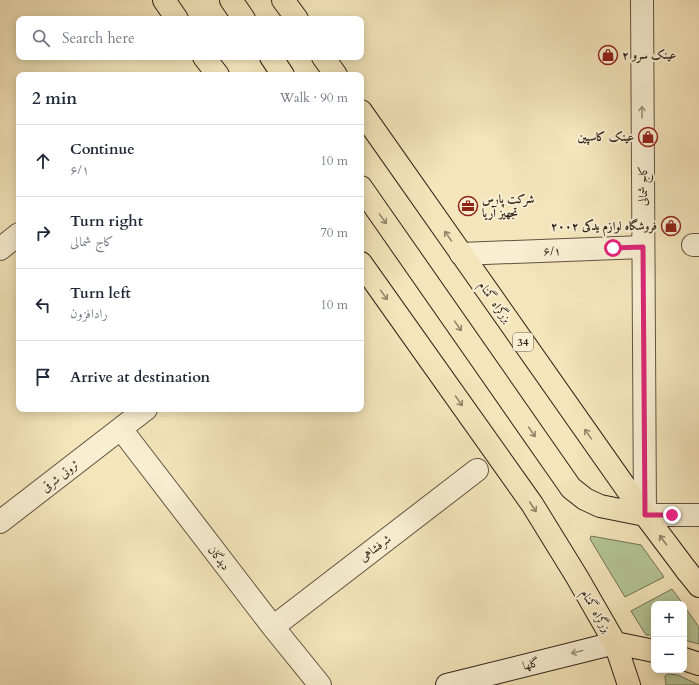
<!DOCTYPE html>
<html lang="en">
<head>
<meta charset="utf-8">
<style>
  body { margin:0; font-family:Cardo,Amiri,serif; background:#f6f6f7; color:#1f2937 }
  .controls { position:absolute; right:12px; bottom:12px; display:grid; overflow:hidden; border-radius:8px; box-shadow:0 2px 10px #0003 }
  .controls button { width:36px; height:36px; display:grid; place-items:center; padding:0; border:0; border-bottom:1px solid #e0e1e3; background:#fff; color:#1f2937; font:20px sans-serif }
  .stop { position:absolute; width:12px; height:12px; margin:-9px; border:3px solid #db2777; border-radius:50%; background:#fff }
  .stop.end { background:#db2777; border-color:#fff; box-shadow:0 1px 4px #0008 }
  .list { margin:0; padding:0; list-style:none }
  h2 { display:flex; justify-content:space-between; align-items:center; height:52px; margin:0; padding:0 16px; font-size:17px }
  h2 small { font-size:13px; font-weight:400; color:#747a83 }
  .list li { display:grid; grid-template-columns:26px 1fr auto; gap:12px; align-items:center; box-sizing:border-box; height:72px; padding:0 16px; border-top:1px solid #e0e1e3 }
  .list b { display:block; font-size:15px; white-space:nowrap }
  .list p { margin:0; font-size:13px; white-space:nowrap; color:#747a83 }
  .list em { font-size:13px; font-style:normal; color:#747a83 }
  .icon { flex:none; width:22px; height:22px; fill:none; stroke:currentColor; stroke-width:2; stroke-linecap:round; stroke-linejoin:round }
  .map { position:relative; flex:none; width:699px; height:685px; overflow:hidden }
  .search { position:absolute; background:#fff; box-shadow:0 2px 10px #0003; left:16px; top:16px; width:348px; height:44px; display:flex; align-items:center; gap:10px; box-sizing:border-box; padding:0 14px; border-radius:8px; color:#747a83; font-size:15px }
  .panel { position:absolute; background:#fff; box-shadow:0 2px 10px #0003; left:16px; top:72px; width:348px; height:340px; border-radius:8px }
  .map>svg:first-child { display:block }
  .green { fill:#b5c695; stroke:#727457 }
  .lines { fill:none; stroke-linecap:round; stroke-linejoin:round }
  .minor-casing { stroke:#615341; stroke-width:24 }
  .tertiary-casing { stroke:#615341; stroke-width:24 }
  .secondary-casing { stroke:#302219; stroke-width:24 }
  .primary-casing { stroke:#302219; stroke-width:24 }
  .trunk-casing { stroke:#302219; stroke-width:24 }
  .minor { stroke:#f8eed2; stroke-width:22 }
  .tertiary { stroke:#f8eed2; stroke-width:22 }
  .secondary { stroke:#f8eed2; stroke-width:22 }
  .primary { stroke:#f4e5ba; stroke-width:22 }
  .trunk { stroke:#f4e5ba; stroke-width:22 }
  .oneway { stroke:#9e927f }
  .oneway2 { stroke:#92846a }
  .route { stroke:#db2777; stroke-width:5 }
  .labels { text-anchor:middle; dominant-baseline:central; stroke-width:4; stroke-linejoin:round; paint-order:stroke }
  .shield { fill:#f8eed2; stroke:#6c5f50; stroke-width:1 }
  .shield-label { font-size:11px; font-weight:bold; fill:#302219 }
  .poi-label { font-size:12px; font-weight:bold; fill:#302219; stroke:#f8eed2; text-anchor:start }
  .street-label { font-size:12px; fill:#302219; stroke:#f8eed2 }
</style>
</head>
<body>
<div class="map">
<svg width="699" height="685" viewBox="0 0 699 685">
  <rect width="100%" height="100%" fill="#f4e5ba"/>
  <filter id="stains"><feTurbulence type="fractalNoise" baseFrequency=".005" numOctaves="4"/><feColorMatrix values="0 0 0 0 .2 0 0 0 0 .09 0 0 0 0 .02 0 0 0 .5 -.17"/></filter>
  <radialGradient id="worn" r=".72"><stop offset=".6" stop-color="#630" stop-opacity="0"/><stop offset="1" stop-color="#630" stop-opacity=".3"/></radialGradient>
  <path class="green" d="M591,536L641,545L664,577L625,597L590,539Z
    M672,589L683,604H654V635H646L631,611Z
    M684,606L699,627V644L684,640Z
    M668,674L678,675L699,685H666L665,676Z"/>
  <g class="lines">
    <defs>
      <path id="minor" d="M693,245H699
        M0,249L19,234
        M461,254L643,247
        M121,429L273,627L320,685
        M645,515H699
        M0,522L146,409
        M273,627L477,470"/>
      <path id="tertiary" d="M642,0L645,515"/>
      <path id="secondary" d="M447,685L615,643"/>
      <path id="primary" d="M687,571L699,586
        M615,643L629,685
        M615,643L654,651
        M684,659L699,664"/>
      <path id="trunk" d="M164,0L177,19
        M231,0L244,19
        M283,0L297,19
        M204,57L218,75
        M271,57L283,75
        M323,57L336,75
        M361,111L645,515L687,571
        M361,187L571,488L585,499L600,506L645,515
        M361,263L532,504L577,577L615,643"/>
    </defs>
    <use href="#minor" class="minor-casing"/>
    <use href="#tertiary" class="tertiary-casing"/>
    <use href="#secondary" class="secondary-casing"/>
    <use href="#primary" class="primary-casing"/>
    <use href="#trunk" class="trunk-casing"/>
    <use href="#minor" class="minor"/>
    <use href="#tertiary" class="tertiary"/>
    <use href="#secondary" class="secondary"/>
    <use href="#primary" class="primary"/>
    <use href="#trunk" class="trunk"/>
  </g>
  <defs><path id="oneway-shaft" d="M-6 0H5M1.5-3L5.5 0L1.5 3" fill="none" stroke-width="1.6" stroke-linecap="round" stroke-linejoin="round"/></defs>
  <g class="oneway">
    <use href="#oneway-shaft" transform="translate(642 112) rotate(-90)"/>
    <use href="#oneway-shaft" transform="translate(577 652) rotate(166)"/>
  </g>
  <g class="oneway2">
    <use href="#oneway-shaft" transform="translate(383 219) rotate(55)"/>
    <use href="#oneway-shaft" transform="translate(448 236) rotate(-125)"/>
    <use href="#oneway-shaft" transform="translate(384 295) rotate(55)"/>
    <use href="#oneway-shaft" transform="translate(458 326) rotate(55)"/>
    <use href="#oneway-shaft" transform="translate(459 401) rotate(55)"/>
    <use href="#oneway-shaft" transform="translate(532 432) rotate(55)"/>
    <use href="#oneway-shaft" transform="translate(588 434) rotate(-125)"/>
    <use href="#oneway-shaft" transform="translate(533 507) rotate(57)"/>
    <use href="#oneway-shaft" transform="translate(663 540) rotate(-127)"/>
  </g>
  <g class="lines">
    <path class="route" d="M613,248L643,247L645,515H672"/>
  </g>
  <defs>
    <symbol id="shop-ring" viewBox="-11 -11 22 22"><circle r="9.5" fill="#f8eed2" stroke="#8f2418" stroke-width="1.5"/><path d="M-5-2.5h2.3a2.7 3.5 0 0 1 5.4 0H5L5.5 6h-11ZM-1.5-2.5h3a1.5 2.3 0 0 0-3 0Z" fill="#8f2418"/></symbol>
    <symbol id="office-ring" viewBox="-11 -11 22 22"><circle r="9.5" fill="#f8eed2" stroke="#8f2418" stroke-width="1.5"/><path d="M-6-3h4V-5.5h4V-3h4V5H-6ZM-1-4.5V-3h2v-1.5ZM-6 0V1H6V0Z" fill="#8f2418"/></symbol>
  </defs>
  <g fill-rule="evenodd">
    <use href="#shop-ring" x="597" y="44" width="22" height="22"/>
    <use href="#shop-ring" x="637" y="126" width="22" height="22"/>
    <use href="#office-ring" x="457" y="195" width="22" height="22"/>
    <use href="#shop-ring" x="660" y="215" width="22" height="22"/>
  </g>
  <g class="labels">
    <rect class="shield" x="513" y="333" width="20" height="18" rx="3"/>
    <g class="shield-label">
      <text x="523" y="342">34</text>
    </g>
    <g class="poi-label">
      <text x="622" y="55">عینک سرو ۲</text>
      <text x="634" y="137" text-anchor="end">عینک کاسپین</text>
      <text x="482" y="199">شرکت پارس<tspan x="482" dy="14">تجهیز آریا</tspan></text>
      <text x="657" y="226" text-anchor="end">فروشگاه لوازم یدکی ۲۰۰۲</text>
    </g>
    <g class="street-label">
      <text transform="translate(643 186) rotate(-90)">کاج شمالی</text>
      <text transform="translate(552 251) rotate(-2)">۶/۱</text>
      <text transform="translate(495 302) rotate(55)">بزرگراه گمنام</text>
      <text transform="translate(60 476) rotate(-38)">ثروتی شرقی</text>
      <text transform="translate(375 548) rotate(-37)">شرفشاهی</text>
      <text transform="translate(219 558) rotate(52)">دیدگان</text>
      <text transform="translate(596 611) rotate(60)">بزرگراه گمنام</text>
      <text transform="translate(531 664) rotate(-14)">گلها</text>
    </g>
  </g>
  <rect width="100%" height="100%" filter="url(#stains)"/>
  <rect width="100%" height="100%" fill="url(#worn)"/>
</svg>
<div class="controls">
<button>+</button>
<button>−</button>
</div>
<div class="stop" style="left:613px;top:248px"></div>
<div class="stop end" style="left:672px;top:515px"></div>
<div class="search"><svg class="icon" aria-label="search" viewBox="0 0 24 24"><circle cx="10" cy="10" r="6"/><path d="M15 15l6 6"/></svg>Search here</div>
<section class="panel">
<h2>2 min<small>Walk · 90 m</small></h2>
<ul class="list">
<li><svg class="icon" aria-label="ahead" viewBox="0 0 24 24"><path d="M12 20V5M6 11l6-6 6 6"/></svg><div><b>Continue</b><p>۶/۱</p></div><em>10 m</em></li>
<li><svg class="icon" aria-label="right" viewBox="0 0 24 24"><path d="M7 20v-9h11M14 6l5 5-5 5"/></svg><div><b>Turn right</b><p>کاج شمالی</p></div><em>70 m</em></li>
<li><svg class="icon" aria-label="left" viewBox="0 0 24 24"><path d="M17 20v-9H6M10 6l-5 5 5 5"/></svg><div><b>Turn left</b><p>رادافزون</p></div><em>10 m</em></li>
<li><svg class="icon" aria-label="arrive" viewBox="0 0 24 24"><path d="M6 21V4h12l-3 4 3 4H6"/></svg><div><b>Arrive at destination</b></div></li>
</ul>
</section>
</div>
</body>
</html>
